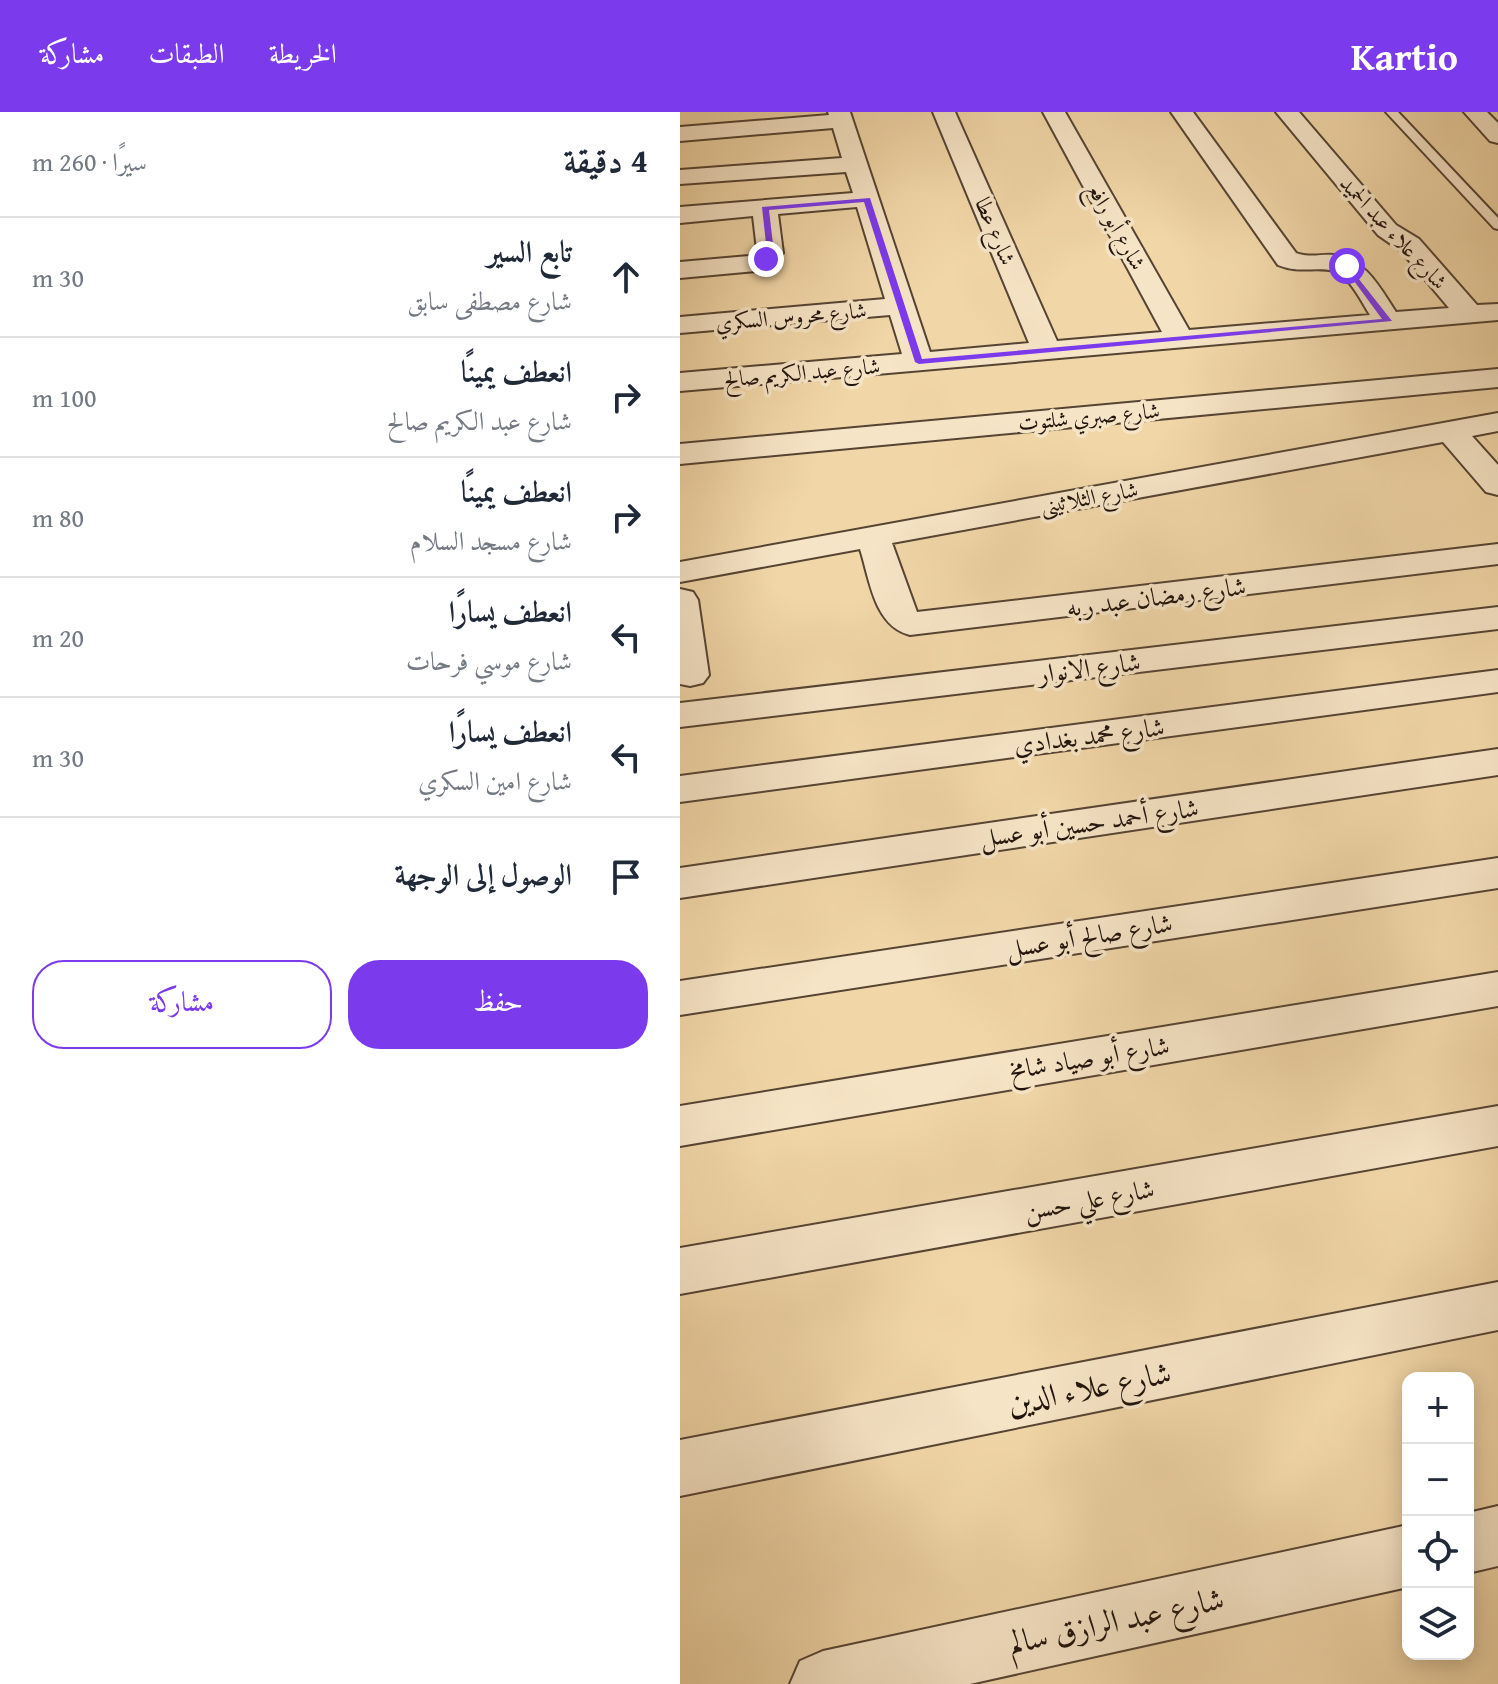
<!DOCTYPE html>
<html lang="ar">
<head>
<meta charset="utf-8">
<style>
  body { margin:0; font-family:"Gentium Book Plus",Amiri,serif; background:#f6f6f7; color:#1f2937; direction:rtl }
  .controls { position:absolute; right:24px; bottom:24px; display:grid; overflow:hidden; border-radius:16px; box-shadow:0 4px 20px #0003 }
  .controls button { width:72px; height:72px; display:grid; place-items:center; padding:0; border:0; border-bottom:2px solid #e0e1e3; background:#fff; color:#1f2937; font:40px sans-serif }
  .stop { position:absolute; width:24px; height:24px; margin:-18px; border:6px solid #7c3aed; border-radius:50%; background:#fff }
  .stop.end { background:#7c3aed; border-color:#fff; box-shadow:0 2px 8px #0008 }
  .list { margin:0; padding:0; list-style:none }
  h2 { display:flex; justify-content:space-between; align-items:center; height:104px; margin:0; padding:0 32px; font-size:34px }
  h2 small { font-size:26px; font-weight:400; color:#747a83 }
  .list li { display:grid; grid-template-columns:52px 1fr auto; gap:24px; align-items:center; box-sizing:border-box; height:120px; padding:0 32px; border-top:2px solid #e0e1e3 }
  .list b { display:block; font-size:30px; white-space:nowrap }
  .list p { margin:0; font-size:26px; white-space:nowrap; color:#747a83 }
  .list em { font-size:26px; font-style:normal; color:#747a83 }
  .actions { display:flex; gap:16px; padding:24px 32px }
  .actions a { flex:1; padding:18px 0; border:2px solid #7c3aed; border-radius:32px; text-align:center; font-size:28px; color:#7c3aed }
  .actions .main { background:#7c3aed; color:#fff }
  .icon { flex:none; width:44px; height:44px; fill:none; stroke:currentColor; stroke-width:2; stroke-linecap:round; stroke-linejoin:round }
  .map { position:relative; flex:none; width:818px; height:1572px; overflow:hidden; direction:ltr }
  header { display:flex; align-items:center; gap:48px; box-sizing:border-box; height:112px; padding:0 40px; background:#7c3aed; color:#fff }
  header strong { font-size:38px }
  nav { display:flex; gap:44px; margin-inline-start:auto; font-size:28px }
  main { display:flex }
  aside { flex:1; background:#fff }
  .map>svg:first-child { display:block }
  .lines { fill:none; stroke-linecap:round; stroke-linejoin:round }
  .service-casing { stroke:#554434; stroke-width:4 }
  .minor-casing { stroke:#554434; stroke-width:4 }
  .service { fill:#f6e4c6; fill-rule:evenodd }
  .minor { fill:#f6e4c6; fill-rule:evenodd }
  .route { fill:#7c3aed }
  .labels { text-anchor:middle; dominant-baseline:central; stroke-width:7; stroke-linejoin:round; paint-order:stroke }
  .far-street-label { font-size:22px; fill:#21140e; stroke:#f6e4c6 }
  .street-label { font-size:26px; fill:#21140e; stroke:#f6e4c6 }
  .near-street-label { font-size:32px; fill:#21140e; stroke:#f6e4c6 }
</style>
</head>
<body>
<header>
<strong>Kartio</strong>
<nav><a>الخريطة</a><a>الطبقات</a><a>مشاركة</a></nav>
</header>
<main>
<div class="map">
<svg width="818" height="1572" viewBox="0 0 818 1572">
  <rect width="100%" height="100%" fill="#f1d6a7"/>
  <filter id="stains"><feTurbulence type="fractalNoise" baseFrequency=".0025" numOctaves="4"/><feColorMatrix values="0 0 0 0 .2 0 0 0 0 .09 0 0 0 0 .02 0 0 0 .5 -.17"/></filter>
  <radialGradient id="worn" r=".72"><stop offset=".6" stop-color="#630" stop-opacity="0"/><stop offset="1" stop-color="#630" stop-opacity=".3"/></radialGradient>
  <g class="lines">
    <defs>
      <path id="service" d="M706,0H718L818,106V117L814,116Z"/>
      <path id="minor" d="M148,0H170L250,240L349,231L253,0H275L377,229L482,220L363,0H385L509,218L690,203C681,189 670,165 654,159C636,154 619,162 598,153L491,0H513L616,141C629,146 641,142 654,143C686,147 700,176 716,200L769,196L721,139L698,123L596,0H619L716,113L739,127L797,193L818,192V208L0,279V261L222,242L210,203L0,221V205L205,187L177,95L98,102L103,141L85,157L76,159L0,166V150L69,144L77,138L73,104L0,111V95L173,81L166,60L0,72V58L162,46L153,16L0,29V15L149,3Z
        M784,0H807L818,11V31L810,29Z
        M818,257V275L0,352V332Z
        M818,301V319L792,324L818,353V383L806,380L763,330L212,431L237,500L818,432V452L230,523C194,514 190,468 180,437L0,470V450Z
        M0,477L13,480L18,488L29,563L23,571L10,574L0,572Z
        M818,495V517L0,615V591Z
        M818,558V580L0,690V664Z
        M818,637V663L0,786V756Z
        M818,746V776L0,903V869Z
        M818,860V894L0,1034V994Z
        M818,994V1034L0,1182V1136Z
        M818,1170V1218L0,1384V1328Z
        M818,1394V1454L788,1461V1401Z
        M728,1413V1475L290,1572H110L120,1549L143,1539Z"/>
    </defs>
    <use href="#service" class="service-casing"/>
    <use href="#minor" class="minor-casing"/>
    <use href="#service" class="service"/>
    <use href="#minor" class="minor"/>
  </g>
  <path class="route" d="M190,86L242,247L702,207L663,154L667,152L712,209L239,252L235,250L184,90L89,98L94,141L89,148L83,147L87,141L82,95Z"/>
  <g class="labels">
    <g class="far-street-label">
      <text transform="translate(437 114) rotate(61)">شارع أبو رافع</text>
      <text transform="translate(316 119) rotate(67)">شارع عطا</text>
      <text transform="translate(714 120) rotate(47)">شارع علاء عبد الحميد</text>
      <text transform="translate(111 204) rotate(-5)">شارع محروس السكري</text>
      <text transform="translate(122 260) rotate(-5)">شارع عبد الكريم صالح</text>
      <text transform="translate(409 304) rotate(-5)">شارع صبري شلتوت</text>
      <text transform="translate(409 385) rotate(-10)">شارع الثلاثينى</text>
    </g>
    <g class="street-label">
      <text transform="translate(476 484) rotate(-7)">شارع رمضان عبد ربه</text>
      <text transform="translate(409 555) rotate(-7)">شارع الانوار</text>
      <text transform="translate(409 623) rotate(-7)">شارع محمد بغدادي</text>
      <text transform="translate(409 710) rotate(-8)">شارع أحمد حسين أبو عسل</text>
      <text transform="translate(409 823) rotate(-9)">شارع صالح أبو عسل</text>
      <text transform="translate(409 945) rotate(-9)">شارع أبو صياد شامخ</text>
      <text transform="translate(409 1087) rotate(-10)">شارع علي حسن</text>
    </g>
    <g class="near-street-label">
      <text transform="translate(409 1275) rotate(-11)">شارع علاء الدين</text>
      <text transform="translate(436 1508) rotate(-12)">شارع عبد الرازق سالم</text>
    </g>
  </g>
  <rect width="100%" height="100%" filter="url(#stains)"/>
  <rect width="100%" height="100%" fill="url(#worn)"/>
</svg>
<div class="controls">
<button>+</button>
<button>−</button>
<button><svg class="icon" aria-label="locate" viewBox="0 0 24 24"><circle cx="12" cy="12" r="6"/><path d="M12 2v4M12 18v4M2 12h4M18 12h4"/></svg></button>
<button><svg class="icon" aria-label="layers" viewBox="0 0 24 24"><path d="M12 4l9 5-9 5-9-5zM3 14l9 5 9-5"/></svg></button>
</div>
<div class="stop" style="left:667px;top:154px"></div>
<div class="stop end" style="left:86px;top:147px"></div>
</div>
<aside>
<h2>4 دقيقة<small>سيرًا · 260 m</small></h2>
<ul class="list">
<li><svg class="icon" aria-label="ahead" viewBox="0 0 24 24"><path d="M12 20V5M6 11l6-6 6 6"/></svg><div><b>تابع السير</b><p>شارع مصطفى سابق</p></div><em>30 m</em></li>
<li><svg class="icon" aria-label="right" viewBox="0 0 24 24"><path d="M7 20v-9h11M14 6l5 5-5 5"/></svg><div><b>انعطف يمينًا</b><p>شارع عبد الكريم صالح</p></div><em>100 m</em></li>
<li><svg class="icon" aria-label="right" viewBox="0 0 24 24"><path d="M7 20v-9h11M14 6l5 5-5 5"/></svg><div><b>انعطف يمينًا</b><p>شارع مسجد السلام</p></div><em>80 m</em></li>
<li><svg class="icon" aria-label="left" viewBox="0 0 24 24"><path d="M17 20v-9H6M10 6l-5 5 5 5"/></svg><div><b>انعطف يسارًا</b><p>شارع موسي فرحات</p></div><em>20 m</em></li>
<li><svg class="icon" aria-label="left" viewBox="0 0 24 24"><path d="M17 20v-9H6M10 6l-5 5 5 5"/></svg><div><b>انعطف يسارًا</b><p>شارع امين السكري</p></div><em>30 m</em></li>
<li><svg class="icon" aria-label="arrive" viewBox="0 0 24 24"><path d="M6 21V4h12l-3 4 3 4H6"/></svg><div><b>الوصول إلى الوجهة</b></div></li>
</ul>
<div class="actions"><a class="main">حفظ</a><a>مشاركة</a></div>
</aside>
</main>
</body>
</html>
